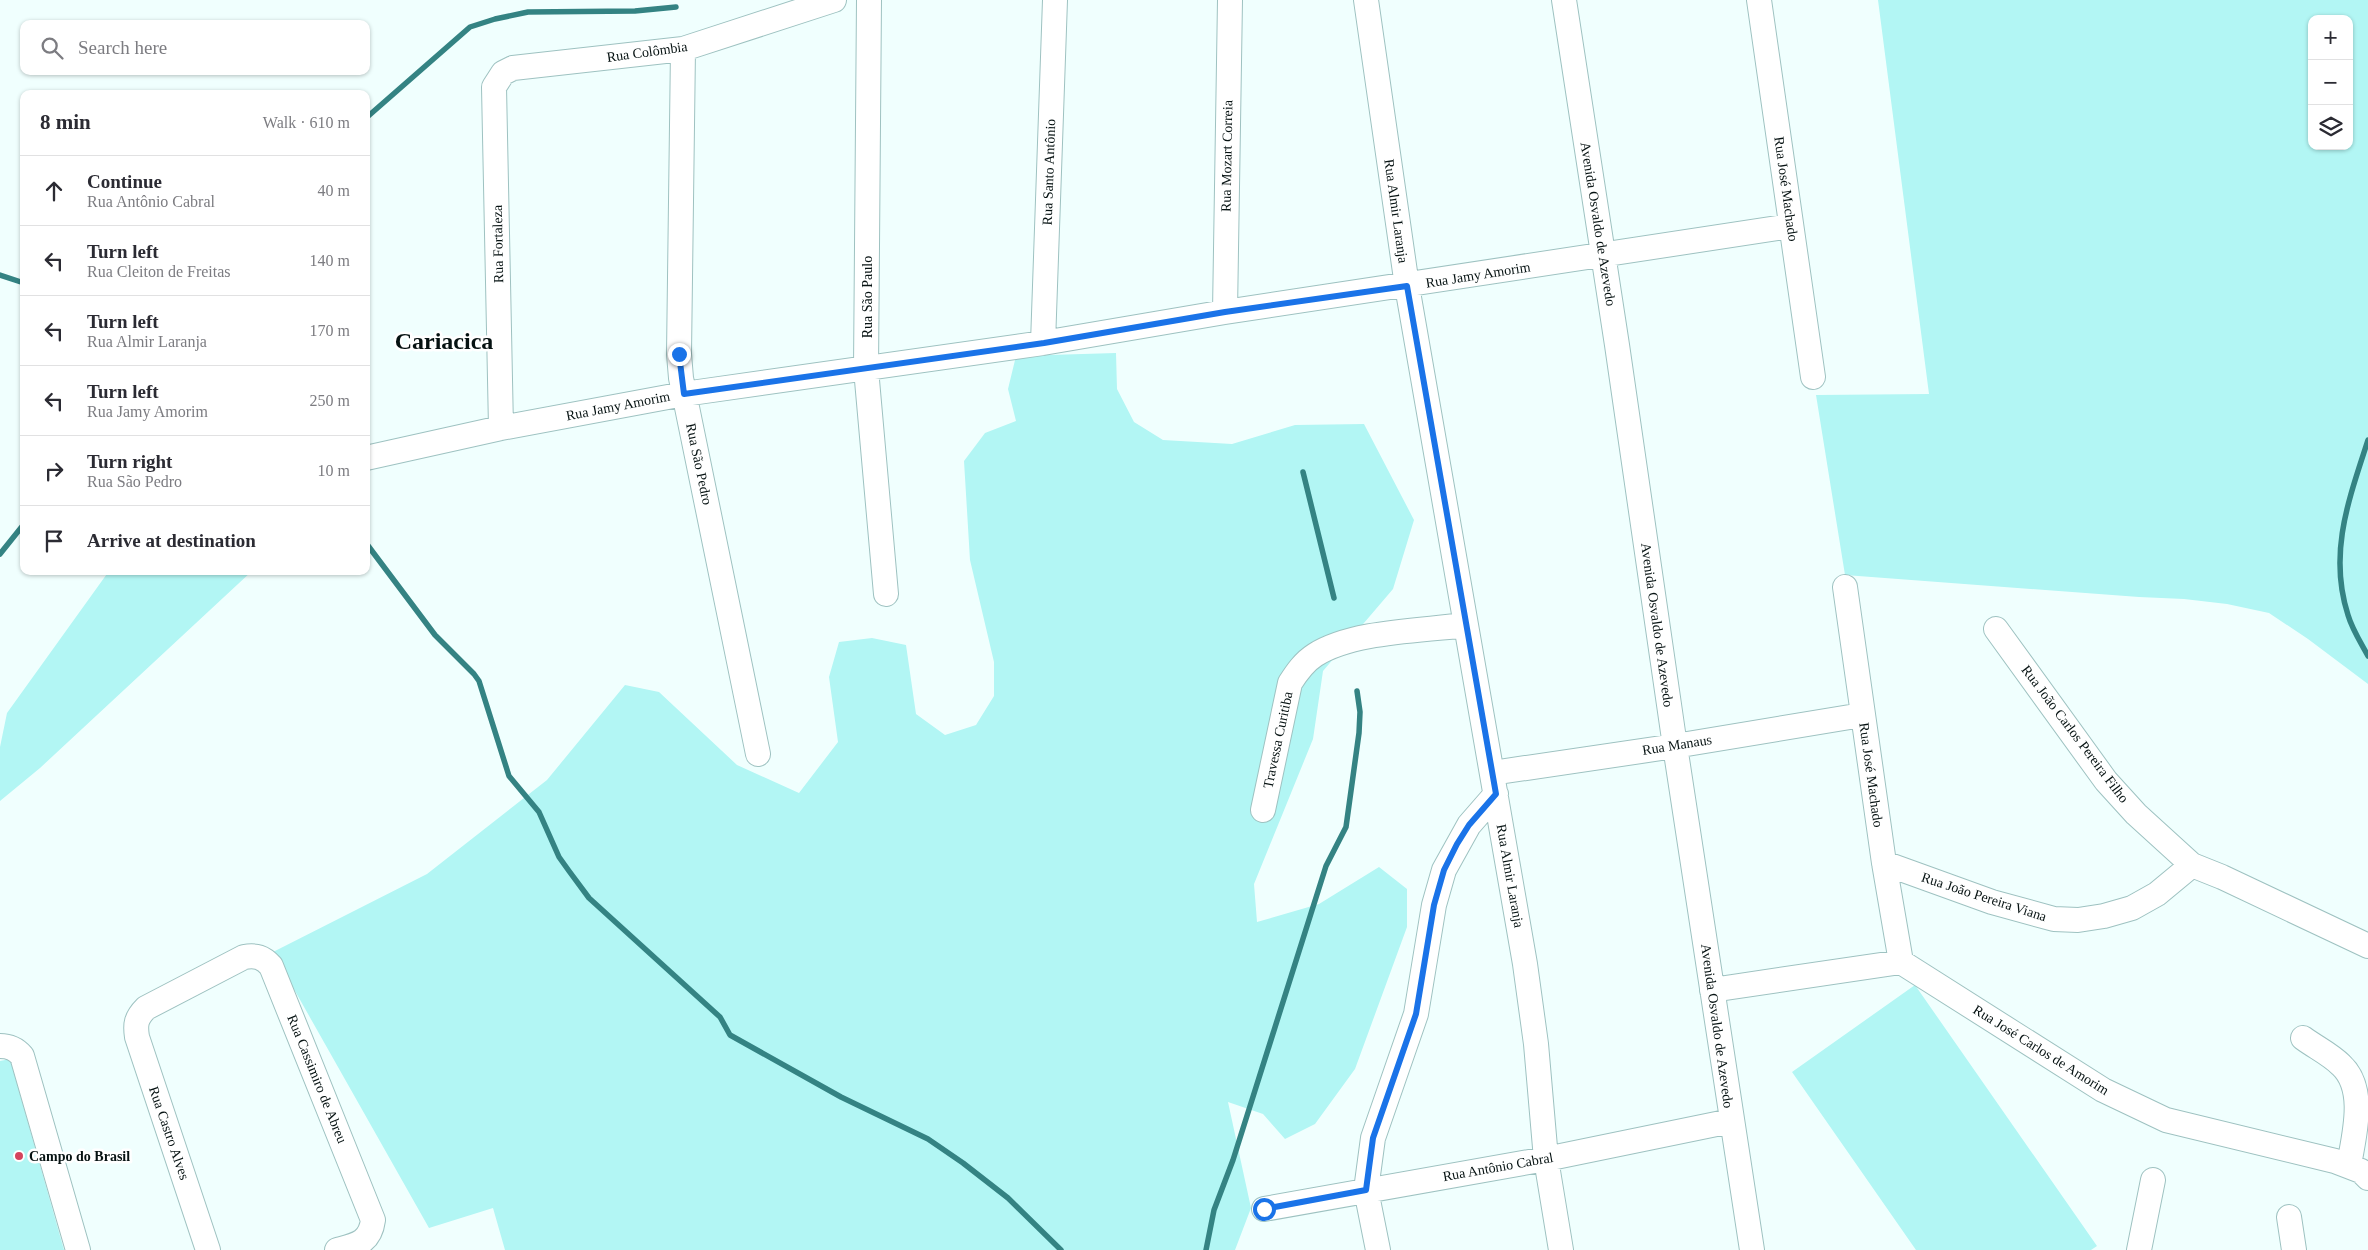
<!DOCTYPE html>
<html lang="en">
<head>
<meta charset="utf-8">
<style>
  body { margin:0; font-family:"Times New Roman",serif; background:#f7f7f7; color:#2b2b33 }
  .controls { position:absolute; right:15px; top:15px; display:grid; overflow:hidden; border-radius:10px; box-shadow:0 1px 4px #0004 }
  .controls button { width:45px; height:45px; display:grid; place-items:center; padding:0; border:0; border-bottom:1px solid #e1e1e2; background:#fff; color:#2b2b33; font:25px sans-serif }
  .stop { position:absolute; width:15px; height:15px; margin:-11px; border:4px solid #1a73e8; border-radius:50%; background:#fff }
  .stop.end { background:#1a73e8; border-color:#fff; box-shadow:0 1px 5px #0008 }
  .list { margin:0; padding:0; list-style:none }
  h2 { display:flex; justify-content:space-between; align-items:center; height:65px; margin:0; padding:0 20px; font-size:21px }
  h2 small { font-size:16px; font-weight:400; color:#7c7c81 }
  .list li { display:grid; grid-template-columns:32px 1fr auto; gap:15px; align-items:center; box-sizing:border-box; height:70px; padding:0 20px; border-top:1px solid #e1e1e2 }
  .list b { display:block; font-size:19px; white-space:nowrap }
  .list p { margin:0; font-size:16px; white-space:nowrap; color:#7c7c81 }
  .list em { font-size:16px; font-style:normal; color:#7c7c81 }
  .icon { flex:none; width:28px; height:28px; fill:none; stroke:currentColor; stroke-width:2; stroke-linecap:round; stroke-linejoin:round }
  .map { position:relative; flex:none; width:2368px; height:1250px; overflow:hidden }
  .search { position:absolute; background:#fff; box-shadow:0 1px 4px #0004; left:20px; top:20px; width:350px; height:55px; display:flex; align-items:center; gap:12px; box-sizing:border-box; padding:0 18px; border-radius:10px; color:#7c7c81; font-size:19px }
  .panel { position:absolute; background:#fff; box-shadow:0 1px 4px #0004; left:20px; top:90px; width:350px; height:485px; border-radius:10px }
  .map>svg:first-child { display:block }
  .green { fill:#b2f6f4; fill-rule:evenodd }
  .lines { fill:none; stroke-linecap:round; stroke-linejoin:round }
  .stream { stroke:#348383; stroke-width:5.5 }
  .minor-casing { stroke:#9ec2c1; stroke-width:26 }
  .minor { stroke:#fff; stroke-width:24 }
  .route { stroke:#1a73e8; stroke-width:6 }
  .poi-dot { fill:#d4445e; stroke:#fff; stroke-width:2 }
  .labels { text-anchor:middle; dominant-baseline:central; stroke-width:5; stroke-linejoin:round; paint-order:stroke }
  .street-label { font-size:14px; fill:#061212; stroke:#fff }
  .poi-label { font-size:14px; font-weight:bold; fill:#061212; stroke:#fff; text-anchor:start }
  .town-label { font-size:24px; font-weight:bold; fill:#061212; stroke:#fff }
</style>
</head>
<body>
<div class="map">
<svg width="2368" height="1250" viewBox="0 0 2368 1250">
  <rect width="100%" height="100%" fill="#f0fffe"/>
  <path class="green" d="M1878,0H2368V684L2308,639L2269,613L2227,604L2184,599L2139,597L1845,575L1816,395L1929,394ZM2312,19H2349V146H2312Z
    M1116,353L1117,389L1134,422L1163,440L1232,444L1295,425L1364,424L1414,520L1393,589L1323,671L1313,739L1254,884L1257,922L1319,904L1379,867L1407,889V927L1355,1069L1315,1124L1285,1139L1263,1114L1228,1102L1251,1208L1235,1250H505L493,1208L429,1228L273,952L427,874L547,780L625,685L659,692L737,765L799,793L838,742L829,677L839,642L872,638L906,645L916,714L945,735L976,725L994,696V662L970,560L964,461L985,433L1016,421L1008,389L1016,356Z
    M109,571H252L40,768L0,801V747L7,713Z
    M1915,985L2097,1246L2091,1250H1916L1792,1072Z
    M10,1059L64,1250H0V1061Z"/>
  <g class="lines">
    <path class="stream" d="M366,118L470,27L495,19L528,12L635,11L676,7
      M0,275L24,283
      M2368,440C2349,499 2328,553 2348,615C2352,629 2361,643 2368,656
      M1303,472L1334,598
      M366,543L435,635L474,674L479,681L509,776L539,812L559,857L569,871L589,898L720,1017L730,1035L841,1097L928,1139L963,1163L1008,1198L1061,1250
      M0,554L24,524
      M1206,1250L1214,1210L1233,1160L1326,866L1346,827L1359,733L1360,712L1357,691"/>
    <defs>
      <path id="minor" d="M869,0L866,369L886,594
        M1366,0L1407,286L1525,964L1536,1044L1546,1159L1561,1250
        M1564,0L1617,345L1675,746L1752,1250
        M1759,0L1813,377
        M683,49L679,354L681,378L758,754
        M1225,312L1230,0
        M1043,343L1055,0
        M501,428L494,87L503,73L513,68L683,49L834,0
        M366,458L501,428L684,394L1043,343L1225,312L1791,226
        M1845,587L1884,863L1901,962
        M1996,629L2106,781L2136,814L2192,865L2222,877L2368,946
        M1492,773L1675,746L1862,715
        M1263,810L1290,683C1297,672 1304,662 1315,655C1353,631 1421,631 1465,625
        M1884,863L1992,902L2054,919L2078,920L2104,916L2132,908L2157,894L2192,865
        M1712,990L1901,962L2103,1090L2166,1120L2335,1161L2361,1171L2368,1178
        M2303,1038C2315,1047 2330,1054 2341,1065C2367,1089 2354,1135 2349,1165
        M0,1046C10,1046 16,1049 22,1056L78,1250
        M1264,1209L1546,1159L1731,1121
        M2289,1217L2294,1250
        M208,1250L137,1037C135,1024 136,1018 146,1008L244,957C256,955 263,957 271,966L373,1220C370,1243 356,1245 337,1250
        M1378,1250L1366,1190L1373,1138L1416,1014L1434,905L1444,870L1469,825L1496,794
        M2139,1250L2153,1180"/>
    </defs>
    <use href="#minor" class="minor-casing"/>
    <use href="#minor" class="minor"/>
  </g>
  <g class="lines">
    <path class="route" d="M679,354L684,394L1044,343L1225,312L1407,286L1496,794L1469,825L1457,844L1444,870L1434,905L1416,1014L1373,1138L1366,1190L1264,1209"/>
  </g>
  <circle class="poi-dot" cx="19" cy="1156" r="5"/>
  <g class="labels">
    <g class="street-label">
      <text transform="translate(647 52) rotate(-8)">Rua Colômbia</text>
      <text transform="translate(1227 156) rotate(-89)">Rua Mozart Correia</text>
      <text transform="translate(1049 172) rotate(-88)">Rua Santo Antônio</text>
      <text transform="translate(1786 189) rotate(82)">Rua José Machado</text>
      <text transform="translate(1396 211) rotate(82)">Rua Almir Laranja</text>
      <text transform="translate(1598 224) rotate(81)">Avenida Osvaldo de Azevedo</text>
      <text transform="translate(498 244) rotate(-91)">Rua Fortaleza</text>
      <text transform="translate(1478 275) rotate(-9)">Rua Jamy Amorim</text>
      <text transform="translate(867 297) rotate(-90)">Rua São Paulo</text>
      <text transform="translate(618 406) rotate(-11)">Rua Jamy Amorim</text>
      <text transform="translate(699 464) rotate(78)">Rua São Pedro</text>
      <text transform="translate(1657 625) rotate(82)">Avenida Osvaldo de Azevedo</text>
      <text transform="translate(2075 734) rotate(53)">Rua João Carlos Pereira Filho</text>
      <text transform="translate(1278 740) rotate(-78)">Travessa Curitiba</text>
      <text transform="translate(1677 745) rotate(-9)">Rua Manaus</text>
      <text transform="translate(1871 775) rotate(82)">Rua José Machado</text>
      <text transform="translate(1510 876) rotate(80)">Rua Almir Laranja</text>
      <text transform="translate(1984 897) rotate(18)">Rua João Pereira Viana</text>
      <text transform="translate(1717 1026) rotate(82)">Avenida Osvaldo de Azevedo</text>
      <text transform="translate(2041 1050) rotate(32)">Rua José Carlos de Amorim</text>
      <text transform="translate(317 1079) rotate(68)">Rua Cassimiro de Abreu</text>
      <text transform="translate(169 1133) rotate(71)">Rua Castro Alves</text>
      <text transform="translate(1498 1167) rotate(-10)">Rua Antônio Cabral</text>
    </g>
    <g class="poi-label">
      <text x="29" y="1156">Campo do Brasil</text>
    </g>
    <g class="town-label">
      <text x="444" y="341">Cariacica</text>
    </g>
  </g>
</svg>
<div class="controls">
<button>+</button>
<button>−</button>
<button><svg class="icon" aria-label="layers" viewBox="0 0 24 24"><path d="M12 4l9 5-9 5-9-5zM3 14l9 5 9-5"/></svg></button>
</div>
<div class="stop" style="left:1264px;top:1209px"></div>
<div class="stop end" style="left:679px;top:354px"></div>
<div class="search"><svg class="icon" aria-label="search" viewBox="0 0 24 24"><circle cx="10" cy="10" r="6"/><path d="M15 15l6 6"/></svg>Search here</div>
<section class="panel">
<h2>8 min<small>Walk · 610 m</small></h2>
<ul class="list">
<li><svg class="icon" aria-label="ahead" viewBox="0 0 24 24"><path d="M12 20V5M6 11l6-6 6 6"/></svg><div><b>Continue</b><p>Rua Antônio Cabral</p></div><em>40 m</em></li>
<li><svg class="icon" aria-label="left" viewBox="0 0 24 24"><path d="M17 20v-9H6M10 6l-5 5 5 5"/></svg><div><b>Turn left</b><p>Rua Cleiton de Freitas</p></div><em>140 m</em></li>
<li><svg class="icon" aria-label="left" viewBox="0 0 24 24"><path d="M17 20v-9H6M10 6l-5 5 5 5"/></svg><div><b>Turn left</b><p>Rua Almir Laranja</p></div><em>170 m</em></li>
<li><svg class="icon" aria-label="left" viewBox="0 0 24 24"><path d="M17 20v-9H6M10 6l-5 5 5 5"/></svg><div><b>Turn left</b><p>Rua Jamy Amorim</p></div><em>250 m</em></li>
<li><svg class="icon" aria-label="right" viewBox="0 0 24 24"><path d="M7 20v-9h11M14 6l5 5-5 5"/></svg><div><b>Turn right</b><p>Rua São Pedro</p></div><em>10 m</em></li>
<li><svg class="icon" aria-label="arrive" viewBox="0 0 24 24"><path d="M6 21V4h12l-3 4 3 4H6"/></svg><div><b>Arrive at destination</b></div></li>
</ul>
</section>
</div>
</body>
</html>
